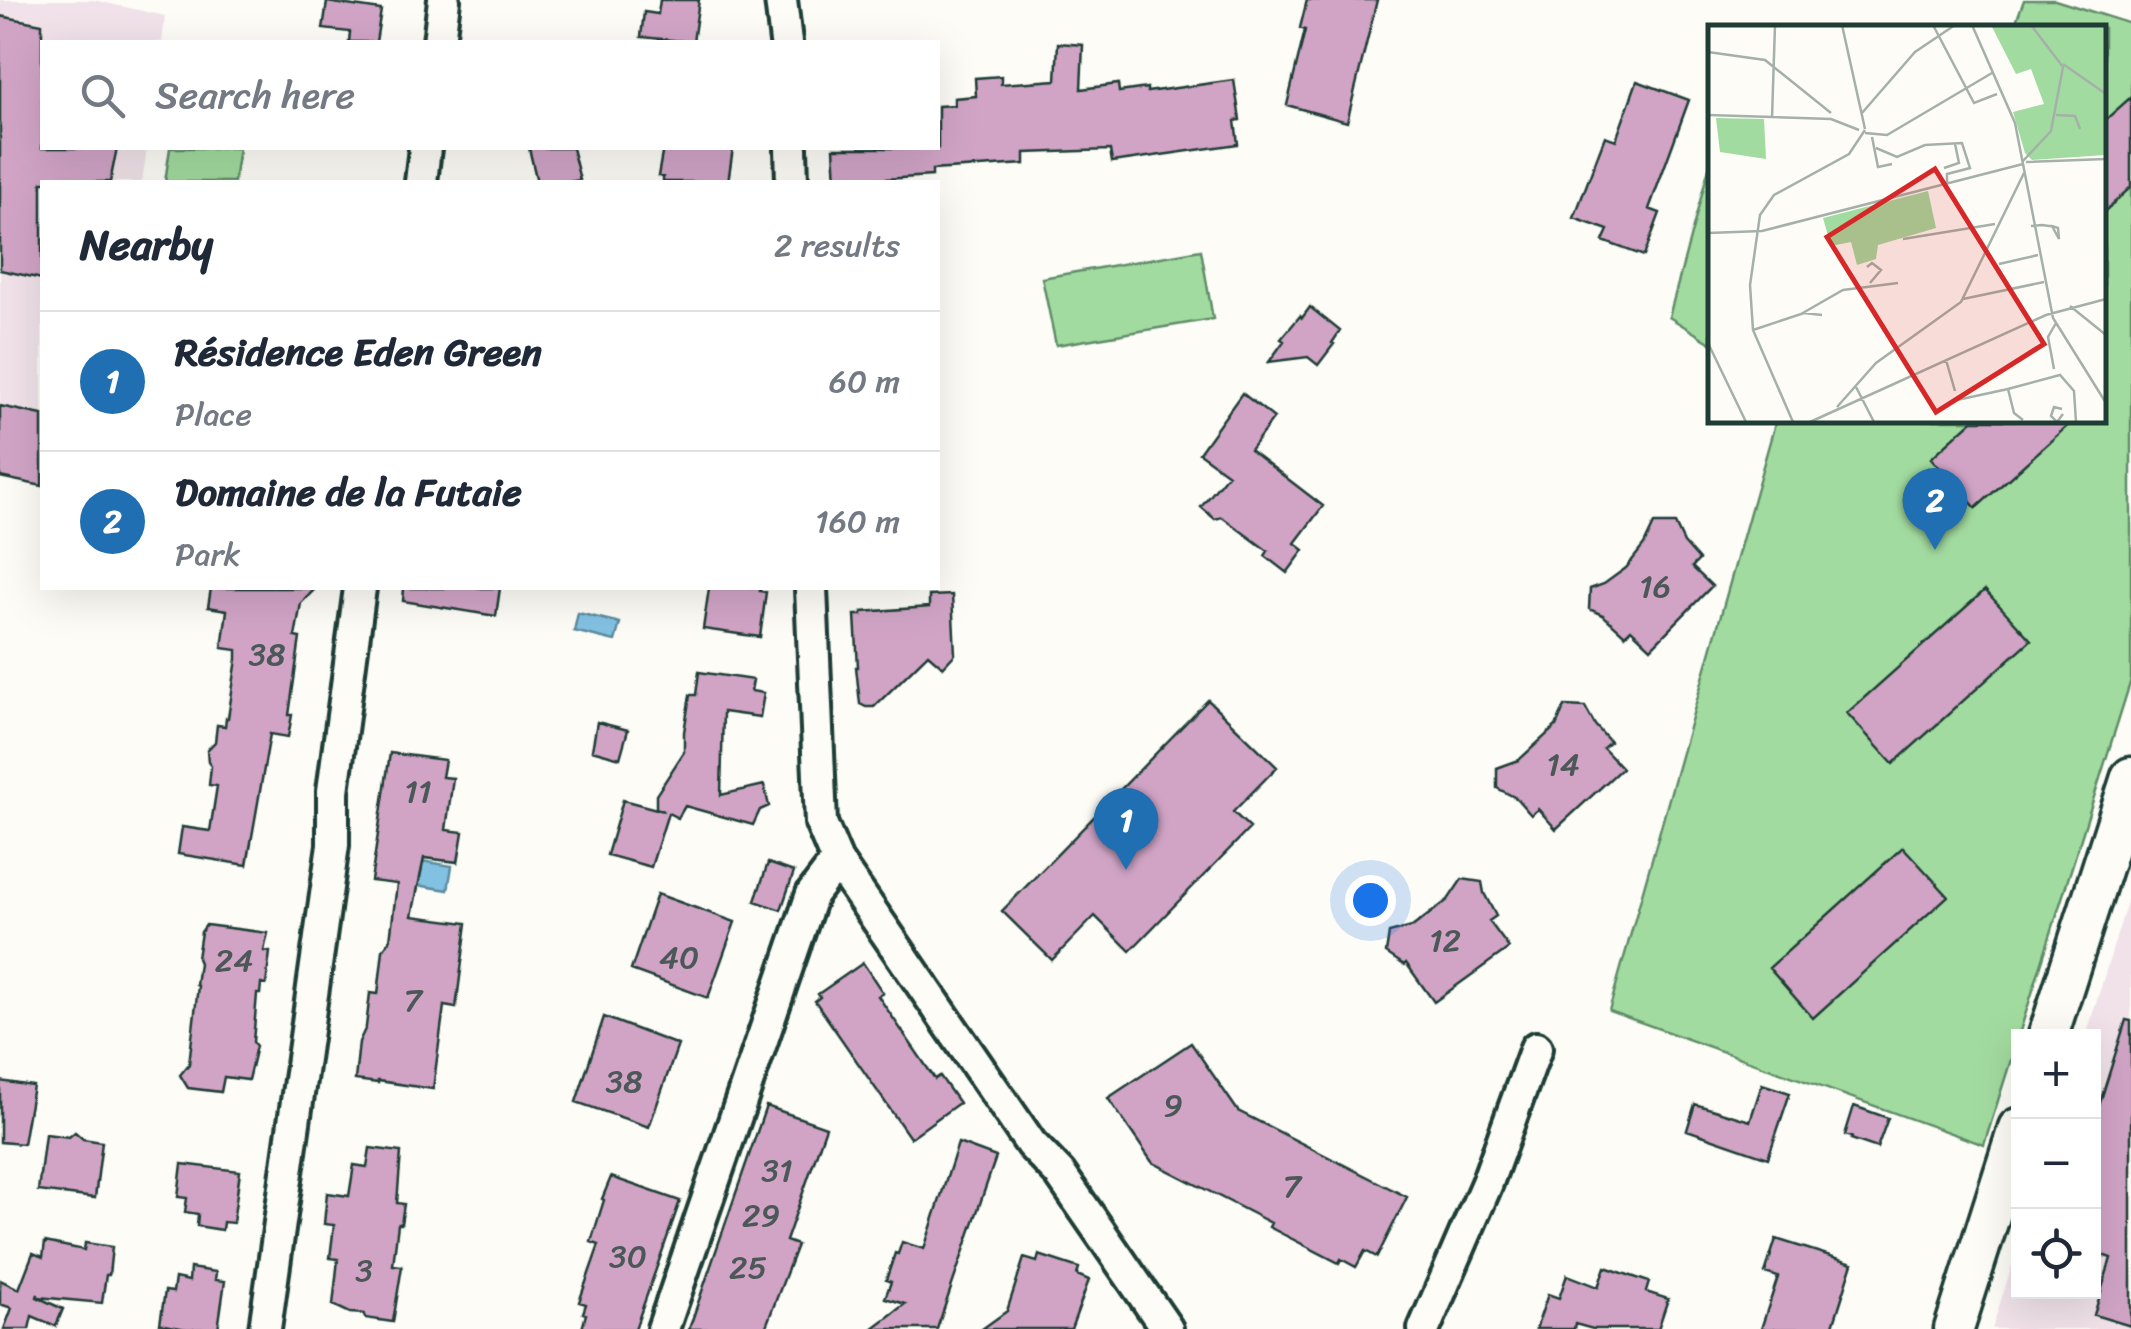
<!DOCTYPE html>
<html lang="en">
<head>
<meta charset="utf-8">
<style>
  body { margin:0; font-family:Sriracha,sans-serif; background:#f6f6f7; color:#1f2937 }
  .controls { position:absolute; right:30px; bottom:30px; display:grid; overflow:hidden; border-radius:0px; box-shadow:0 10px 40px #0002 }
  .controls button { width:90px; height:90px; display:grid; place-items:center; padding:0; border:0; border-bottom:2px solid #e0e1e3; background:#fff; color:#1f2937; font:50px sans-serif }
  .you { position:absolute; left:1370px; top:900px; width:35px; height:35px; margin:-25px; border:8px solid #fff; border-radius:50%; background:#1a73e8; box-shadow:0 0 0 15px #1a73e833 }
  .badge { display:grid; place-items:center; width:65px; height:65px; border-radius:50%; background:#1f6fb2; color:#fff; font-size:32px; font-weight:700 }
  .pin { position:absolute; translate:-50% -82px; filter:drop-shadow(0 2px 5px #0008) }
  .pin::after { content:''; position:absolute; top:52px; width:35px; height:30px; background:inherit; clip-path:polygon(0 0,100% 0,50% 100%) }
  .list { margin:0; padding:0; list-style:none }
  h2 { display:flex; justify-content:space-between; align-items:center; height:130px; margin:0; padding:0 40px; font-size:42px }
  h2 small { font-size:32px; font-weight:400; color:#747a83 }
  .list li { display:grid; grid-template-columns:65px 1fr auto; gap:30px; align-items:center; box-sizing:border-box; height:140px; padding:0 40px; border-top:2px solid #e0e1e3 }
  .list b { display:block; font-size:38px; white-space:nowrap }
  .list p { margin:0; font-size:32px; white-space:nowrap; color:#747a83 }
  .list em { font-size:32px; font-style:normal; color:#747a83 }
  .icon { flex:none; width:55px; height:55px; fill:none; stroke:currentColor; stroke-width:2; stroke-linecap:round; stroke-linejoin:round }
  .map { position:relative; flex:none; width:2131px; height:1329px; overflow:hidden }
  .search { position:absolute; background:#fff; box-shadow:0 10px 40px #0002; left:40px; top:40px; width:900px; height:110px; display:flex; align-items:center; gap:25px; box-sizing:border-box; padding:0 35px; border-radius:0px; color:#747a83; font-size:38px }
  .panel { position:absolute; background:#fff; box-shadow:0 10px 40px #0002; left:40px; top:180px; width:900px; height:410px; border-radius:0px }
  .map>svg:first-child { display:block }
  .built { fill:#f0e2e8 }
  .green { fill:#a2db9f; stroke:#608c6a; stroke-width:2.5 }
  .water { fill:#83c1e3; stroke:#5b8c9d; stroke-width:2.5 }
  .building { fill:#d1a4c6; stroke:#1f3d34; stroke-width:2.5 }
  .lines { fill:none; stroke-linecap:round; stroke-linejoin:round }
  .minor-casing { stroke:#1f3d34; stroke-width:38 }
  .major-casing { stroke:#1f3d34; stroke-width:45 }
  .minor { stroke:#fdfcf7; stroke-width:30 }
  .major { stroke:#fdfcf7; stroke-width:38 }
  .labels { text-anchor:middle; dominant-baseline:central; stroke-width:8; stroke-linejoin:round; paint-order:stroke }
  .number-label { font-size:32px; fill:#4c5758 }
  .inset-road { fill:none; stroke:#a4b0a9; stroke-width:2.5 }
  .view { fill:#d62828; fill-opacity:0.15; stroke:#d62828; stroke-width:5 }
  .inset-edge { fill:none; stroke:#1f3d34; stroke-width:5 }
</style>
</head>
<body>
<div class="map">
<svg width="2131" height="1329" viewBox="0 0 2131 1329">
  <rect width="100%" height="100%" fill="#fdfcf7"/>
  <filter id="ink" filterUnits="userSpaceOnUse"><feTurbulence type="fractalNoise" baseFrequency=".01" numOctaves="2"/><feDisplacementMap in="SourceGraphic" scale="20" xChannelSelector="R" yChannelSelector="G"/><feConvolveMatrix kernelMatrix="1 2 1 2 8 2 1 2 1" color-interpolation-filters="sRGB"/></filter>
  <g filter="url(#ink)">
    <path class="built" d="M0,0H93L165,16L162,42H42V148H147L142,182H42V468L0,457Z
      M2131,889V1329H1992L2018,1246V1292H2094V1036H2086Z"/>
    <path class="green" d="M2024,0H2055L2131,24V680L1984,1145L1609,1011L1776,420H2104V28L2014,27Z
      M170,148H239L234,182H165Z
      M1711,160V343L1669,317Z
      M1201,250L1213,319L1056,345L1042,278Z"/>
    <path class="water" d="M578,613L620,623L615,641L574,631Z
      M409,859L452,866L448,890L404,883Z"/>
    <path class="building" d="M660,0H699L693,42L641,37L644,12L658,14Z
      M1307,0H1377L1347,122L1287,105L1305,30L1300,28Z
      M327,2L381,10L376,42H349L350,32L323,29Z
      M0,16L42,24V148H117L110,182H42V279L0,270Z
      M1058,43L1083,45L1081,89L1118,84L1119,92L1147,88V92L1234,80L1240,120L1235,121L1238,144L1112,162L1110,150L1025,153V164L932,170V176L836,182L834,148H938V106L954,105V98L976,96L975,78L1001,76V84L1056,80Z
      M1637,81L1689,100L1649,209L1660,213L1644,256L1603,241L1608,230L1574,218L1605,136L1616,140Z
      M2131,97V187L2104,212V121Z
      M529,148H572L580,180L568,182H537Z
      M663,148H733L728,182H663V177L658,176Z
      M1310,307L1340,331L1332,343L1334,344L1318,365L1308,357L1269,362L1284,341L1281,339L1300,316L1302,318Z
      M1242,393L1274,418L1250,450L1323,506L1295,543L1304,550L1287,573L1265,556L1268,551L1222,517L1215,519L1201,507L1228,474L1199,453Z
      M0,406L42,415V486L0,477Z
      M1973,420H2074L1976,508L1931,458Z
      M1654,524H1675L1684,543L1699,560L1692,567L1712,586L1651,648L1631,629L1625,635L1603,615L1589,609L1590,589L1604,584L1626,568L1644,545Z
      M211,588H316L301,603L295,637L300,638L289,715H292L288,737L270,734L247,865L178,854L182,827L210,831L217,786L209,785L211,766L208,762L207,750L215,742L217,725L225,726L226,718H228L237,659V650L222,648L227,610L208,607Z
      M404,588H500L496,616L403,601Z
      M709,588H761L760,591L766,592L760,637L703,629Z
      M1985,590L2031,640L1893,764L1847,713Z
      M952,595L955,654L943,667L928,654L874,707H866L860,704L856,667H858L855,615H862V612L929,607V596Z
      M699,672L753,680L751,691L764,693L760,717L723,712L721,795L764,785L769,806L760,810L753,825L685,806L678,818L668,813L651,867L607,855L623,800L664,811L656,808V795L684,752V732L690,695H696Z
      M1208,700L1277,767L1233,812L1250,828L1130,951L1095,916L1052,960L1002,911Z
      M1565,706L1585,707L1595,725L1610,742L1603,748L1622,768L1556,829L1538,809L1531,815L1516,798L1497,788V768L1519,760L1556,726Z
      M597,722L628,730L620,758L592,750Z
      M390,753L445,760L442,777L453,778L446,830L463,832L458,862L424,858L412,916L467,923L456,1008L444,1006L433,1089L378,1081V1083L355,1080L359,1042L366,1027L370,993L378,994L383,950L390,940L397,884L371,881Z
      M1903,847L1948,896L1813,1018L1769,968Z
      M768,863L794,872L781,910L755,901Z
      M1462,879L1482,882L1484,893L1496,916L1489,921L1509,948L1434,1002L1406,963L1404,965L1386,953L1389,933L1412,927L1448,900Z
      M657,894L735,922L708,998L631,970Z
      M206,925L268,933L264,951L270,952L266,985L261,984L260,994H257L253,1042L256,1046L248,1080L224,1077L221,1092L188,1088L180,1075L189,1064L198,986L196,985L199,963L197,958L201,932Z
      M863,963L883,993L878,996L935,1079L940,1076L959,1103L910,1138L815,1001L820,997L818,994Z
      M604,1017L678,1045L649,1127L576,1102Z
      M2126,1020L2131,1021V1326L2094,1315L2111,1258L2094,1252V1122Z
      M1191,1043L1238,1111L1407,1197L1377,1257L1365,1251L1356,1267L1341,1259L1339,1263L1269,1227L1271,1223L1152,1162L1108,1098Z
      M0,1081L33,1086L23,1144L0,1142Z
      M1762,1084L1790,1093L1768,1158L1687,1130L1695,1104L1750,1121Z
      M766,1106L826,1127L786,1241L797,1245L765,1329H689Z
      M1854,1106L1888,1118L1877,1148L1851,1139L1852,1137L1845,1135Z
      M75,1132L83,1139L102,1142L95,1198L38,1191L45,1134L69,1137Z
      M958,1143L996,1157L937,1329H872L905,1304L885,1298L891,1282L886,1280L895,1253L898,1254L902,1242L924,1249Z
      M370,1148L401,1152L397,1203L404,1204L401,1224H398L393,1265L402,1266L393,1322L365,1318L364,1314L350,1313L333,1305L338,1259L330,1258L334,1225L324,1224L327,1193L349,1196L354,1165L367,1167Z
      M182,1164L240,1171L233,1223L223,1222L222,1230L197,1226L198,1214L185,1212L187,1198L178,1197Z
      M611,1177L680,1201L635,1329H582L586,1314L583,1313L586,1304L579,1302L599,1245L591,1242L604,1200L602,1199Z
      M1776,1239L1853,1263L1832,1329H1761L1778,1277L1765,1273Z
      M45,1242L84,1250L85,1243L112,1247L109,1275H106L102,1303L38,1297V1294L37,1297L63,1309L56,1326L32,1316L29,1329H4L12,1308L0,1304V1280L19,1289L33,1253L43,1257Z
      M1039,1255L1079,1268L1077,1275L1089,1280L1071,1329H982L1007,1311L1024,1258L1037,1262Z
      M1605,1267L1649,1282L1646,1292L1668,1299L1658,1329H1593L1575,1324L1574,1329H1536L1548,1294L1559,1298L1567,1275L1598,1287Z
      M190,1268L216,1272L215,1280L225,1281L218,1329H186L160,1324L165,1291L173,1292L175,1278L189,1281Z"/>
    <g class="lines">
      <defs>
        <path id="minor" d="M781,0L786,42
          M439,42L444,0
          M791,148L792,182
          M421,182L425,148
          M811,588L821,823L837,861L1031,1144L1060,1174L1167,1329
          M265,1329L333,845V791L360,588
          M663,1329L812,894L837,861
          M1424,1329L1487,1183L1536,1048"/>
        <path id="major" d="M2048,1036L2131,777
          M1954,1329L2018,1128"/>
      </defs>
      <use href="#minor" class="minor-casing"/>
      <use href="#major" class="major-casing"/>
      <use href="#minor" class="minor"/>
      <use href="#major" class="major"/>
    </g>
  </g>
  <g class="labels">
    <g class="number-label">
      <text x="1655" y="586">16</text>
      <text x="267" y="654">38</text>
      <text x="1563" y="764">14</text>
      <text x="418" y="791">11</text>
      <text x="1445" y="940">12</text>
      <text x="679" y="957">40</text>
      <text x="234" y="960">24</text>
      <text x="413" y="1000">7</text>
      <text x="624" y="1081">38</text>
      <text x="1173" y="1105">9</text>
      <text x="777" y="1170">31</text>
      <text x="1292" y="1186">7</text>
      <text x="761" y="1215">29</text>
      <text x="628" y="1256">30</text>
      <text x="748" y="1267">25</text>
      <text x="364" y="1270">3</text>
    </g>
  </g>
  <g transform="translate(1708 25)">
    <rect width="398" height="398" fill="#fdfcf7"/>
    <path d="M283,0H397V130L324,135L317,128L305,87L336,79L323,44L308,49ZM8,93L56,94L58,134L12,127ZM220,166L228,203L170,220L168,234L149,240L143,217L123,221L115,193Z" fill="#a2db9f"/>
    <path class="inset-road" d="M134,0L157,104M225,0L266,78L289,69M264,0L307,98L345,293L398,378M0,27L57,35L123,88M355,39L398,69M154,88L207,27L247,0M0,90L123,94L151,105M348,90L367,91L372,104M64,93L67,0M157,108L179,110L284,48M164,112L170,142L184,139M168,123L189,132L217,120L254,118L262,143L239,149V158M315,136L343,106L355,42L323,0M318,137L398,134M236,143L251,138L247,119M323,201L334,200L341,201H344L350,203L351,214L344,201M0,208L54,206L315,139M195,214L287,199M291,239L330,230M159,242L164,238L173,245L162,258M255,274L336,257M362,281L398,310M93,289L135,265L190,258M45,305L96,288L114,290M0,318L38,397M238,335L247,366M346,344L340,312L348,298M147,360L166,397M249,375L300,364M129,382L168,338L253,277L316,148M354,384L346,382L343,391L349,397L355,389M315,395L306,388L300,364L352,350L366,366L368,397M85,397L45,305L42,260L52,190L66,170L141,129L157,105M102,397L338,290L398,274"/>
    <path class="view" d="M227,144L336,319L228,387L119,212Z"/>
    <rect width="398" height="398" class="inset-edge"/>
  </g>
</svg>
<div class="controls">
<button>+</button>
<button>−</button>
<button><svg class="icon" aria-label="locate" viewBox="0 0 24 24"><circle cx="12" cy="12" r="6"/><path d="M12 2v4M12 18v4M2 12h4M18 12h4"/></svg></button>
</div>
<div class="you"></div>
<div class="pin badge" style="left:1126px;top:870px">1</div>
<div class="pin badge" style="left:1935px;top:550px">2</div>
<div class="search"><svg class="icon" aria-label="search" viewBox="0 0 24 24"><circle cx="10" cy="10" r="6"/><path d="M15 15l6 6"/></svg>Search here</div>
<section class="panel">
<h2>Nearby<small>2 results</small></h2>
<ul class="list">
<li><span class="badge">1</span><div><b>Résidence Eden Green</b><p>Place</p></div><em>60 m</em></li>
<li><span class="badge">2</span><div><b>Domaine de la Futaie</b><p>Park</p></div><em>160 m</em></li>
</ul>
</section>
</div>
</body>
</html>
